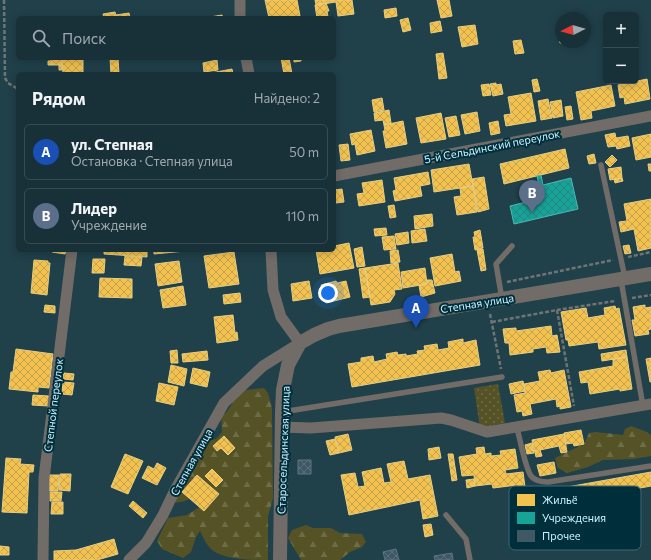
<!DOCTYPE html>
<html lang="ru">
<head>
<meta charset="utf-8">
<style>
  body { margin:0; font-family:Commissioner,sans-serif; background:#213840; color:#f1f3f6 }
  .controls { position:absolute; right:12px; top:12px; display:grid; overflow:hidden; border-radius:6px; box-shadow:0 2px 10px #0003 }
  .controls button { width:36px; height:36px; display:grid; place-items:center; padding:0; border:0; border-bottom:1px solid #364b53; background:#183038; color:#f1f3f6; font:20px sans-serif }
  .compass { position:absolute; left:555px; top:12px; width:36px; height:36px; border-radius:50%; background:#183038; box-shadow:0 2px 10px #0003; rotate:264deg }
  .you { position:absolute; left:328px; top:293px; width:14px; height:14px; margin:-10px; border:3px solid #fff; border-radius:50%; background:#1a73e8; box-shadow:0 0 0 6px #1a73e833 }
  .badge { display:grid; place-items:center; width:26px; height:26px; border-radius:50%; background:#1a73e8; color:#fff; font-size:13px; font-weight:700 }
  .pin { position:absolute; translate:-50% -33px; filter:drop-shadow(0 1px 2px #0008) }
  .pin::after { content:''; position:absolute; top:21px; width:14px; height:12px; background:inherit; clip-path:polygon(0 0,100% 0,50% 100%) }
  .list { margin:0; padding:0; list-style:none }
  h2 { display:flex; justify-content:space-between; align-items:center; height:52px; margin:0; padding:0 16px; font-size:17px }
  h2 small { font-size:13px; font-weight:400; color:#9fa9ae }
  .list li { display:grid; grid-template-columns:26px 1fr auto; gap:12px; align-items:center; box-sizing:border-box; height:56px; margin:0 8px 8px; padding:0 8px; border:1px solid #364b53; border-radius:6px }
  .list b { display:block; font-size:15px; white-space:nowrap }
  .list p { margin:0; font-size:13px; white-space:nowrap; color:#9fa9ae }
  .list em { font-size:13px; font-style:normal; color:#9fa9ae }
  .icon { flex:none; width:22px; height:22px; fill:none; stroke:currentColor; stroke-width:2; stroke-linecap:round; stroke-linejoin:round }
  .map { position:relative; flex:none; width:651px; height:560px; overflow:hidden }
  .search { position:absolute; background:#183038; box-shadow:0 2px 10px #0003; left:16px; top:16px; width:320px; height:44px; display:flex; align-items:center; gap:10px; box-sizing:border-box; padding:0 14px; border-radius:6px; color:#9fa9ae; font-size:15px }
  .panel { position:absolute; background:#183038; box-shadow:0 2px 10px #0003; left:16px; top:72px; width:320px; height:180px; border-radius:6px }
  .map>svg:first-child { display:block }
  .forest { fill:url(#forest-firs) }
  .park { fill:url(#park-dots) }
  .homes { fill:url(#homes-cross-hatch); stroke:#e7cf83 }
  .public { fill:url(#public-cross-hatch); stroke:#4dbab7 }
  .building { fill:url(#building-cross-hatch); stroke:#5a7685 }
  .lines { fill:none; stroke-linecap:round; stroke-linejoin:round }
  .path { stroke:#6f7475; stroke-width:2.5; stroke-dasharray:4 2; stroke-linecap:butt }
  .service { stroke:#726c69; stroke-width:5.5 }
  .minor { stroke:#726c69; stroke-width:11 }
  .tertiary { stroke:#726c69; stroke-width:14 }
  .labels { text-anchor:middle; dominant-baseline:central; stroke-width:4; stroke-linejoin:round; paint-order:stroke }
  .street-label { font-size:11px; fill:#ccf1ff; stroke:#002f3c }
  .key { fill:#002f3c; stroke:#3d6976; stroke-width:1 }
  .key-label { font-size:11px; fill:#ccf1ff }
</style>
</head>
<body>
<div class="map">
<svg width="651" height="560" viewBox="0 0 651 560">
  <defs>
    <pattern id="forest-firs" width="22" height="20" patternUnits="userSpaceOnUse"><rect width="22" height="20" fill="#555325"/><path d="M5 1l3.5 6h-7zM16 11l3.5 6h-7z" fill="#6c6c46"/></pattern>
    <pattern id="park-dots" width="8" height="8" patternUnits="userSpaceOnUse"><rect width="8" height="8" fill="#555325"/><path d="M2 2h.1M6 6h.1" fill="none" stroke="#6c6c46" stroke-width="1.8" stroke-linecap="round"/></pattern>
    <pattern id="homes-cross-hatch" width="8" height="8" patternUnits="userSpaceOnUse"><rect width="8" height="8" fill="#f2c14e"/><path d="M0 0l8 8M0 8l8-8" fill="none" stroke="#c5a34e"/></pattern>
    <pattern id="public-cross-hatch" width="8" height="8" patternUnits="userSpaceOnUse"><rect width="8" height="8" fill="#17a398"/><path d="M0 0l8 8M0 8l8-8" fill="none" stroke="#228881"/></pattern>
    <pattern id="building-cross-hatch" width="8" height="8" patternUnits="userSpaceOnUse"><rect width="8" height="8" fill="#3f5864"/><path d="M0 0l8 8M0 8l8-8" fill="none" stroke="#5a707b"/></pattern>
  </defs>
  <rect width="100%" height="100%" fill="#20404a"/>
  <path class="forest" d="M264,388L268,393L272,408L273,498L268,517V560C253,560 231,560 217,553C208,549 204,539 200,531L196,537L191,552L183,558L162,549L157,541L168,518L187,515L201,506L195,496L185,501L173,503L206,440L216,439L222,432L221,415L226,413L232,404L230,394L246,390Z
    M631,426L647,432L651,435V456L634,459L603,460L588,467L567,473L558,468L555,458L584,444L589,433L596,432L623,435L625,429Z
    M306,525L313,528H331L340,533L362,534L366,542L362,547L350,552L340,560H301L288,538L292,530Z"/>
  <path class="park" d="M498,384L505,423L480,428L474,388Z"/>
  <path class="homes" d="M265,0H297L300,16L292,18H269Z
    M315,0H352L354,14L338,16L336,2L316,5Z
    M437,0H449L452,16L441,18Z
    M326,3L329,11H327L328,17L317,18L315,5Z
    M396,8L397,16L385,18L384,10Z
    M115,12L116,15L129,13L130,18H104L103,14Z
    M222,15L223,18H204Z
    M408,18L411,30L403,32L400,20Z
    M440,21L442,31L431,33L430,23Z
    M475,25L478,44L462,47L458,27Z
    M561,31V42H565L560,43L558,32Z
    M521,40L524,53L515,54L513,41Z
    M443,53L447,78L439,79L436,54Z
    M51,58H62V70H59V65H48V61H51Z
    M62,58H83V73L97,74H63Z
    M110,58H118L119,74H111Z
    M281,58H289L292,74H284Z
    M294,58H301V61L294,62Z
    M217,60L218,70L204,72L203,63Z
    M232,69L233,74H211V73Z
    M537,79L540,91L534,92L532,80Z
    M647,79L650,99L625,104L624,97L620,98L618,85Z
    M496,83V85L501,84L503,94L493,96L490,84Z
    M489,84L491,95L483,96L481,85Z
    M611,85L615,106L591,111L592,118L581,120L576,92Z
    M531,93L536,121L506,126L504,115L511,114L508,97Z
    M382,98L384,110L374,112L372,100Z
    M548,99L552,118L541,120L538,101Z
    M561,100L563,116L553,118L550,102Z
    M571,106L573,119L567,120L565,107Z
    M389,110L391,123L384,125L383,120L375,121L374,113Z
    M477,112L480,131L465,134L461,115Z
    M441,113L446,139L421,143L416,118Z
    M456,116L460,135L449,137L445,118Z
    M403,121L407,144L386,148L383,131H385L384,125Z
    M498,121L500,133L491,135L489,123Z
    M371,130L375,151L357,155L355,144L352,145L350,134Z
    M615,133L616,138L628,136L630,146L617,149L616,146L608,147L605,135Z
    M651,134V157L636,160L632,138Z
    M348,144L350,160L341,161L339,145Z
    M565,149L569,168L504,184L500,164Z
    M594,154L596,163L589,164L587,156Z
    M612,155L617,160L610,167L605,162Z
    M469,164L473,186L434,192L431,170Z
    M648,164H651V171H649Z
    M621,167L622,178L610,180L608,169Z
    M428,172L430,184L420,186L422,196L395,201L393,191L396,190L394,178Z
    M484,177L489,209L478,212L472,179Z
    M622,178L623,181L615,183L614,179Z
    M382,180L385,202L359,206L357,194L364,193L362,183Z
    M473,186L477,212L457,215L454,197L461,196L460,188Z
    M342,189L344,202L336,203L334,190Z
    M651,199V248L638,251L634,229L621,232L619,222L627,221L624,204Z
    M394,205L396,217L390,218L388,206Z
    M432,214L433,226L415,229L414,216Z
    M386,228L387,235L375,236L374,229Z
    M425,229L427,241L412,243L411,231Z
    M480,230L483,248L475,250L473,237H475L474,232Z
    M408,232L409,243L397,245L395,234Z
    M394,236L396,249L384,250L382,237Z
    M349,243L354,268L320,274L316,250H334V246Z
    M629,245L631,253L625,254L623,246Z
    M362,247L365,266L357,267L354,249Z
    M483,249L486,270L481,271L477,250Z
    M52,250H66L65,254L52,252Z
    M104,250H147V257L104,254Z
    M154,250H196L154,254Z
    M398,250L400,262L391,263L390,251Z
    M234,252L239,284L209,288L204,256Z
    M452,254L455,272L459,271L461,281L435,286L430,258Z
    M125,256L142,257L141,266L124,265Z
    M93,259H105L104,273H92Z
    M34,260L48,261V263H50L47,295L31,293Z
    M179,261L182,282L158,286L155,264Z
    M398,263L402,289L394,290L395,294L390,302L371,305L365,268Z
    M365,268L370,297L363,298L359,269Z
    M425,268L427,284L403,288L401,272Z
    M100,278L132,279V298L99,297Z
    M427,280H432L435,293L421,297L419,285L427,284Z
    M309,281L312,298L293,301L291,284Z
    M336,281L337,283L346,281L350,297L326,303L321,285Z
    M183,286L186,305L163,308L160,290Z
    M240,293L241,302L224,304L223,295Z
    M45,305L55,306V313L44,312Z
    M645,305V308L651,307V329L648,330L649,334L635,336L632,320H635L633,307Z
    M615,306L616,309L619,308L626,345L599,349L598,342L569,346L568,340H566L561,312L586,308L588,318L605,315L604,308Z
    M233,315L235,333L237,332L238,340L217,343L214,317Z
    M551,326L552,336L557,335L560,352L547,353L546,347L533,349V352L510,355L509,343H505L503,329L516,328V331Z
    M463,339V343L476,340L480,365L352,387L348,364L361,362V358L373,356L374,362L387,359L386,354L397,352L398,355L406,354V356L418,354L417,351L425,350L424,346L437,344L438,350L449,348L448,342Z
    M16,349L53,354L49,388L38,387V392L9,389L11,372H13Z
    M177,350L178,363H171L170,351Z
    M626,350L627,357L602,361L601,354Z
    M207,351L208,360L183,362L182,354Z
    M627,357L632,389L620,391V389L590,394L588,382L581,383L579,372L613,366V359Z
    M651,358V382H650L646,359Z
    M171,365L187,369L184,386L168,382Z
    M193,368L210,372L207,387L190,383Z
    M550,370L551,373L564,370L571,407L560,409V406L557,407L556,399L530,404L532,414L523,416L522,411L517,412L514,395L525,393L524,384L540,381L538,372Z
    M64,373L74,374L73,380L63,379Z
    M523,381L525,391L511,394L509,384Z
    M63,382L74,383L72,395L62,394Z
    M159,383L178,387L174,405L156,401Z
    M33,395L49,396L48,406L32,405Z
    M581,430L584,444L574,446L573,443L566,444L564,433Z
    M348,434L352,450L339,453L335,437Z
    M564,434L567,452L561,453L559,446L540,450L542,456L536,457L532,440Z
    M224,436L235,448L228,455L221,448L217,451L213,446Z
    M335,439L339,453L330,455L326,441Z
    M532,443L534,453L527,454L525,445Z
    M439,447L441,458L429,460L428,449Z
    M484,447L485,454L491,453V456L501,455L500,451L515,449L518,468L505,470L506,474L523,472L525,487L518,488L517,485L493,488L492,484L475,486L474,475L462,476L459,457L477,454L476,448Z
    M125,454L143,461L128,494L111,487Z
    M448,454H453L457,480L452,481Z
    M6,458L21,459L20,464L34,465L33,472H29L27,513L2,512Z
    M404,461L408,479L430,475L438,516L423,519L420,500L349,515L341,475L355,473L358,487L365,486L362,472L381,468L384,483L391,482L387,464Z
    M554,462L556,473L540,476L537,465Z
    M157,463L166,468L157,485L142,478L148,466L154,469Z
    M212,469L223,480L216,487L205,476Z
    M651,472V486L558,503L556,489Z
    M60,474H71L70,491L59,490Z
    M49,475H59L58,491H49Z
    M197,475L219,494L204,511L182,492Z
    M474,479L475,486L467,488L466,480Z
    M50,492H62L61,501H50Z
    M133,501L147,513L143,518L129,506Z
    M52,502H63V514H51Z
    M431,524L433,535L425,537L423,525Z
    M114,539L118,554L97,560H54V551L76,550Z
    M0,546L9,547V555H0Z"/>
  <path class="public" d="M541,175L543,185L571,178L578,209L514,224L510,206L542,198L537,176Z"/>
  <path class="building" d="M298,460H311V474H298Z
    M396,549L399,560H385L383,552Z
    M452,553L453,560H435L434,556Z"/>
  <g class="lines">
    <path class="path" d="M4,0L5,78L8,83L18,89
      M628,257L651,252
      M507,282L613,260
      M632,298L651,295
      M557,310L574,406
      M490,314L501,369
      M492,322L557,310L615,301"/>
    <path class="service" d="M601,165L625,278
      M621,280L643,406
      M502,299L496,264L512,246
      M282,412L502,377
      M517,428C520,439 525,467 531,476C535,481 542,482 548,482L651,466
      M446,515L466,539L470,560"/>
    <path class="minor" d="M240,0V18
      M246,58L249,74
      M334,176L651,116
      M281,427L311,428L441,418L451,420L487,432L651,404
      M43,560L44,478L72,250
      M129,560L146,543L163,515L174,492L224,403L263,366L300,343L281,317L273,290L271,250"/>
    <path class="tertiary" d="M280,560L282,412L283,390L288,365L300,343L314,335L328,329L339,326L651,274"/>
  </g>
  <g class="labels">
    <g class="street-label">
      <text transform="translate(492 146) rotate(-11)">5-й Сельдинский переулок</text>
      <text transform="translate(477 303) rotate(-9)">Степная улица</text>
      <text transform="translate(53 405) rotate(-83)">Степной переулок</text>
      <text transform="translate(283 450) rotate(-88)">Старосельдинская улица</text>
      <text transform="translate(191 462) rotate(-61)">Степная улица</text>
    </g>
  </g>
  <rect x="509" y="486" width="132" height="64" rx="6" class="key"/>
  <rect x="517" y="494" width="18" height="12" fill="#f2c14e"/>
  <rect x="517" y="512" width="18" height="12" fill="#17a398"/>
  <rect x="517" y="530" width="18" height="12" fill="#3f5864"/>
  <g class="key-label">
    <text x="542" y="504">Жильё</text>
    <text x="542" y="522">Учреждения</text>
    <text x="542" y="540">Прочее</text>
  </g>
</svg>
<div class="controls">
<button>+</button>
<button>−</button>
</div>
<svg class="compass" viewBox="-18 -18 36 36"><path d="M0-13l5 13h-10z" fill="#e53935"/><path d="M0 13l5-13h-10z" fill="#9fa9ae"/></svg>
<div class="you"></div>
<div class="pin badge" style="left:416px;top:328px;background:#1a4fb4">A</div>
<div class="pin badge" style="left:532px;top:213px;background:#5c6f8a">B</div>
<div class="search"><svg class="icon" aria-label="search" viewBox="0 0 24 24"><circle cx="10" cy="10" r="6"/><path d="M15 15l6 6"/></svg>Поиск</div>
<section class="panel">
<h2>Рядом<small>Найдено: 2</small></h2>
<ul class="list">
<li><span class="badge" style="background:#1a4fb4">A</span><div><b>ул. Степная</b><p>Остановка · Степная улица</p></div><em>50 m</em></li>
<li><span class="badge" style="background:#5c6f8a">B</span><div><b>Лидер</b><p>Учреждение</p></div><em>110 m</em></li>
</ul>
</section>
</div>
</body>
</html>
